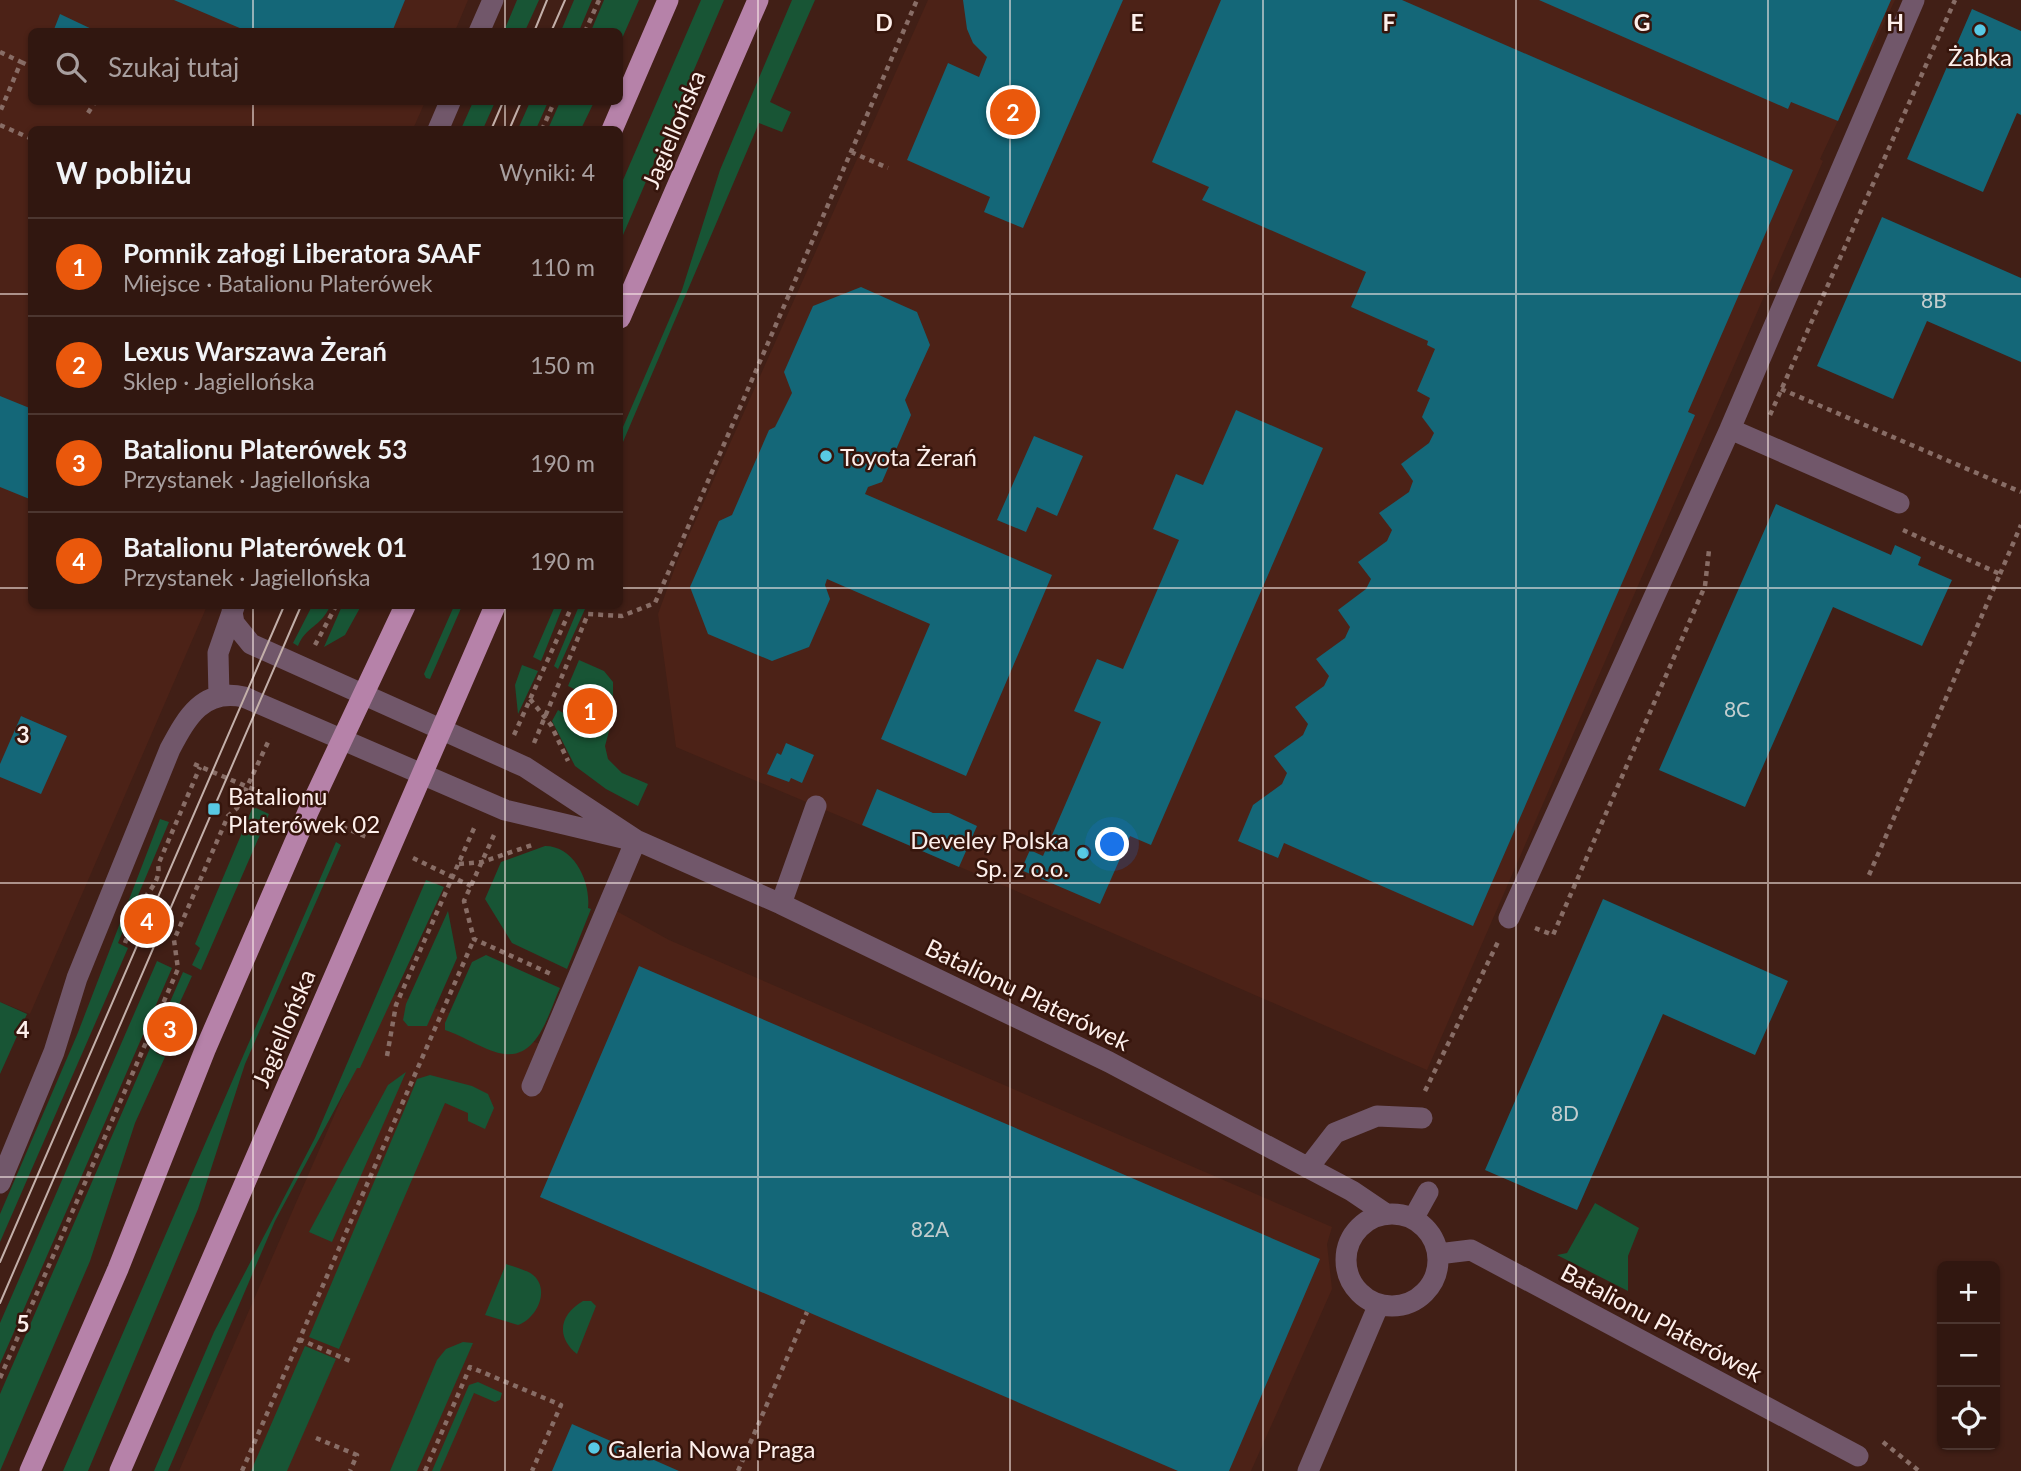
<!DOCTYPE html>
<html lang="pl">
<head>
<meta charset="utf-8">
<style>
  body { margin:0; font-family:Lato,sans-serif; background:#3d241e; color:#f1f3f6 }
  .controls { position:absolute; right:21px; bottom:21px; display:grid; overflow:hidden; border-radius:10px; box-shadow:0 2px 5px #0004 }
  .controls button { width:63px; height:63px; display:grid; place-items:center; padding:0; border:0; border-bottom:2px solid #4c3630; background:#311710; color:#f1f3f6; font:35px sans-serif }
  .you { position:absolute; left:1113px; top:845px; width:24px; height:24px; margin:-18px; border:5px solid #fff; border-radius:50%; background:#1a73e8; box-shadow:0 0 0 10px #1a73e833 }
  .badge { display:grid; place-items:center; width:46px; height:46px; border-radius:50%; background:#ea580c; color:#fff; font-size:23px; font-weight:700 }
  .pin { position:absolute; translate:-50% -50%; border:4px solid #fff; box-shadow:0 2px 7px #0006 }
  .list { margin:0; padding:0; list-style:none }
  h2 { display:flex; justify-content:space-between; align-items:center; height:91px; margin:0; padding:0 28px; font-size:30px }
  h2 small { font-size:23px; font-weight:400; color:#a89f9f }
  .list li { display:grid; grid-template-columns:46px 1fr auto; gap:21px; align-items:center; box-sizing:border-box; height:98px; padding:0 28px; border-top:2px solid #4c3630 }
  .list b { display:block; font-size:26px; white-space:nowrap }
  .list p { margin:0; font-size:23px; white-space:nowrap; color:#a89f9f }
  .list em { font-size:23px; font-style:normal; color:#a89f9f }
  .icon { flex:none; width:38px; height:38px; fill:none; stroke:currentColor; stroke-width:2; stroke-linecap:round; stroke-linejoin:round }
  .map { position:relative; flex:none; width:2021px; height:1471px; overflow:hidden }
  .search { position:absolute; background:#311710; box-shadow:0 2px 5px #0004; left:28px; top:28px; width:595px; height:77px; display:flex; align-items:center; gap:18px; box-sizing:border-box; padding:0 24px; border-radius:10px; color:#a89f9f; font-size:26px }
  .panel { position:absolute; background:#311710; box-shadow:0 2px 5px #0004; left:28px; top:126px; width:595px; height:483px; border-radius:10px }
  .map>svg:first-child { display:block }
  .built { fill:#4c2217 }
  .green { fill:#185535 }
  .building { fill:#146778 }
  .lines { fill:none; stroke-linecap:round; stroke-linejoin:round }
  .path { stroke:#886d66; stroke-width:4.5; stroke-dasharray:5 5; stroke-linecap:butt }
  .minor { stroke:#71576a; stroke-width:21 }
  .major { stroke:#b682a9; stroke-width:21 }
  .tram { stroke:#c3afa9; stroke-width:2 }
  .grid { fill:none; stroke:#fdefeb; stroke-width:2; stroke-opacity:0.55 }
  .poi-dot { fill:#58c9e3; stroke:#36150c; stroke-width:2.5 }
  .labels { text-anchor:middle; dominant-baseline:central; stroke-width:5; stroke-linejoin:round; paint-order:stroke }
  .number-label { font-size:21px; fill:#c3cdce }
  .poi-label { font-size:24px; fill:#fdefeb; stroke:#36150c; text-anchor:start }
  .street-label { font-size:24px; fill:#fdefeb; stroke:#36150c }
  .grid-label { font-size:23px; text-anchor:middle; font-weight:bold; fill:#fdefeb; stroke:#36150c; stroke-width:5; stroke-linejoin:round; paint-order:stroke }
</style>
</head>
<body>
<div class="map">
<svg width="2021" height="1471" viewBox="0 0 2021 1471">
  <rect width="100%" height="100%" fill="#411f16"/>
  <path class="built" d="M0,0H468L455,31L32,32V102H425L413,129L32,130V606H207L30,1014L0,1002Z
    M928,0H1895L1820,159L1823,161L1427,1070L1000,884L676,747L658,614L677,562Z
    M611,908L669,940L1332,1227L1327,1244L1332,1289L1251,1471H179L388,992L543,1045Z"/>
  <path class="green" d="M517,0H539L525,31H504Z
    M574,0H592L579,31H561Z
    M604,0H639L620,43V32L591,31Z
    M701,0H724L620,242V187Z
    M792,0H815L770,102L791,112L782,132L759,123L620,449V434L682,290L720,170Z
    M473,102H495L483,129H461Z
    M530,102H548L536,129H518Z
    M560,102H594L581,129H548Z
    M312,606H330C321,627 305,627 298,646L293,643Z
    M342,606H361L345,635L324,647Z
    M454,606H462L430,679L426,678L424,674Z
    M555,606H563L541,661L533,657Z
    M579,606H603L585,609L558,669L554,666Z
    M579,660L604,671L613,682V716L605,746L608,759L622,773L648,784L638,806L606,789L575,766L552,721L558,710L587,726L599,701L568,686Z
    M522,665L538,671L518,714L515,685Z
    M256,808L269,814L201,970L192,965L200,948L195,944L252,809Z
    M160,819L169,822L118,943L128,948L0,1242V1214L77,1035Z
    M336,842L341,845L245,1064L198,1209L88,1471H63Z
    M545,846C575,846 591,883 588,908L591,909L567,969L512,943L485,899L501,862Z
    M426,880L444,887L360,1068H357L275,1221L168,1471H154L214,1332L315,1138Z
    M448,911L457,958L427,1026H408L403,1020L406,1004Z
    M486,955L560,988C549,1011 539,1058 505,1054C486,1052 464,1036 445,1030V1023L472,962Z
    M157,961L172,968L0,1364V1323Z
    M183,972L192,976L170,1024L163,1022L160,1026L166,1032L156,1053L165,1057L135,1123L90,1261L0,1471V1394Z
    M0,1002L27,1014L0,1074Z
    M406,1072L332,1242L309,1232L388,1085Z
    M430,1075L472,1086L488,1094L494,1108L485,1129L468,1121V1113L445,1103L339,1349L309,1337L413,1089L417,1079Z
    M1595,1203L1639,1228L1628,1256V1291L1557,1255L1567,1253Z
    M506,1264C514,1267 527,1270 533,1275C551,1290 536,1319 518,1325L485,1315Z
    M583,1301H591L596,1306L577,1354C556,1337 559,1315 583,1301Z
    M463,1342L473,1343L417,1471H390L437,1360L446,1349Z
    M305,1346L336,1359L287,1471H251Z
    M478,1382L502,1393L500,1400L495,1402L474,1393L440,1471H432L469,1385Z"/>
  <path class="building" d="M174,0H405L392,32H249Z
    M963,0H1123L1023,228L984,212L990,197L907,160L948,63L979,77L987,57L973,43L967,29Z
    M1221,0H1402L1793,170L1688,412L1695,415L1473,926L1284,843L1278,858L1238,841L1253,805L1282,784L1287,773L1274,756L1303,735L1308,724L1295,707L1324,686L1329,676L1316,659L1345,638L1350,627L1338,610L1366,589L1371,579L1358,562L1387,541L1392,530L1379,513L1409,492L1413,481L1401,464L1429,443L1434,433L1422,417L1430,398L1417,391L1435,349L1427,345L1428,341L1351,307L1366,272L1202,200L1209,187L1152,162Z
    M1539,0H1891L1838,121L1791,102L1788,109Z
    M1972,9L2021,31V115L2017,113L1983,192L1907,159Z
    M60,14L98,32H53Z
    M1882,217L2021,278V362L1927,321L1893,399L1817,366Z
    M861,287L917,312L930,345L905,400L911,415L882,482L868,487L865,494L1052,575L966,776L881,739L930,624L827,579L825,585L830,599L809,647L772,661L708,634L690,587L719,521L732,515L769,430L775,427L792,393L784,372L813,306Z
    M0,396L32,409V500L0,487Z
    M1236,410L1323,448L1151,845L1130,836L1100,904L1021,870L1030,850L1043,856L1101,722L1074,711L1097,659L1123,669L1179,540L1153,529L1176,474L1203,485Z
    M1034,436L1083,456L1057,516L1037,507L1026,532L997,520Z
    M1776,504L1891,555L1895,545L1921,557L1918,565L1952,580L1922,646L1833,607L1745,807L1659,770Z
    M21,716L67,736L41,794L0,777V764Z
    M786,743L814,755L802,783L791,778L789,782L767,774L777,753L781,755Z
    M877,789L933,813H949L977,826L959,867L862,825Z
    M1603,899L1788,981L1755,1055L1663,1014L1577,1210L1485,1170Z
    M639,966L1320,1259L1229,1471H1178L540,1197Z
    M572,1424L679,1471H552Z"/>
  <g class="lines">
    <path class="path" d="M585,32L599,0
      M0,52L21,62L0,112
      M21,62L32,67
      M88,113L95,102
      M0,125L32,139
      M542,130L554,102
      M851,152L888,168
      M1781,389L2021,492
      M1770,415L1955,0
      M2000,574L2021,525
      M315,645L336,606
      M530,699L551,725L568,761
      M514,735L572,606
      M534,743L588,614L622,616L655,603L917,0
      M194,764L283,802
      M333,823L367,837
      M494,835L464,901L474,939L551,974
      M413,858L471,886
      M459,864L482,862L532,845
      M1869,875L2000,574L1903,530
      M1535,928L1553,935L1705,586L1709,550
      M125,943C130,930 134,912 143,900C150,890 161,879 158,865L200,767
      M387,1056L396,1005L475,826
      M1425,1091L1498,942
      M299,1339L350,1361
      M0,1378L178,969L174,940L228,816L237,808L270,738
      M316,1438L357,1455L350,1471
      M1883,1442L1919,1471
      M242,1471L474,939
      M425,1471L470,1367L561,1405L532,1471
      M738,1471L807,1312"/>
    <path class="minor" d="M479,32L493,0
      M438,130L450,102
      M1730,429L1914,0
      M232,612L234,623L251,644L525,767L636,840L781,904L1109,1062L1352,1191L1386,1214
      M219,696L218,653L234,607
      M781,904L816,806
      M1509,918L1730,429L1899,503
      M532,1086L636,840
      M1308,1168L1335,1133L1377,1116L1422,1118
      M0,1183L54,1052L77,978L170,749C187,717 203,688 244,697L505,810L627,839
      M1346 1260a46 46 0 1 1 92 0a46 46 0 1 1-92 0Z
      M1413,1219L1428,1192
      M1438,1254L1471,1250L1858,1456
      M1308,1471L1379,1304"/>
    <path class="major" d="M612,130L668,0
      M620,318L758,0
      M30,1471L118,1269L205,1050L308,812L405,606
      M120,1471L495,606"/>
    <path class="tram" d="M534,32L547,0
      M551,32L565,0
      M491,130L503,102
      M509,130L521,102
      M0,1262L284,606
      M0,1303L301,606"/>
  </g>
  <path class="grid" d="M253,0V32M505,0V32M758,0V1471M1010,0V1471M1263,0V1471M1516,0V1471M1768,0V1471M253,102V130M505,102V130M0,294H32M620,294H2021M0,588H32M620,588H2021M253,606V1471M505,606V1471M0,883H2021M0,1177H2021"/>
  <g class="poi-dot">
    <circle cx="1980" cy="30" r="7"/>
    <circle cx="826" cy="456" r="7"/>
    <rect x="207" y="802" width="14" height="14" rx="3.5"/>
    <circle cx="1083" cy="853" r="7"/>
    <circle cx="594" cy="1448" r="7"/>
  </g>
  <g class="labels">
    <g class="number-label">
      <text x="1934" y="299">8B</text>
      <text x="1737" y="708">8C</text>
      <text x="1565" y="1112">8D</text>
      <text x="930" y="1228">82A</text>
    </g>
    <g class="poi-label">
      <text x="1980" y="56" text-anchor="middle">Żabka</text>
      <text x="840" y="456">Toyota Żerań</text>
      <text x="228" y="795">Batalionu<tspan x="228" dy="28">Platerówek 02</tspan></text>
      <text x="1069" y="839" text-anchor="end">Develey Polska<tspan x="1069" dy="28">Sp. z o.o.</tspan></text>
      <text x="608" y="1448">Galeria Nowa Praga</text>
    </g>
    <g class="street-label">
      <text transform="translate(673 129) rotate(-67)">Jagiellońska</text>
      <text transform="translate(1028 994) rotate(26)">Batalionu Platerówek</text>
      <text transform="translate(283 1028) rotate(-67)">Jagiellońska</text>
      <text transform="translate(1662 1322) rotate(28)">Batalionu Platerówek</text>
    </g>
  </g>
  <g class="grid-label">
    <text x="884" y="31">D</text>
    <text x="1137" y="31">E</text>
    <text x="1389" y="31">F</text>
    <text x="1642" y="31">G</text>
    <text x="1895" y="31">H</text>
    <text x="23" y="743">3</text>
    <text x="23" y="1038">4</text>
    <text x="23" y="1332">5</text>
  </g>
</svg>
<div class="controls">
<button>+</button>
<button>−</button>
<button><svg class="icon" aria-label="locate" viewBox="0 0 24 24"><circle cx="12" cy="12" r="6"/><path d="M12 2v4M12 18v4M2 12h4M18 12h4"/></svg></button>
</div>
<div class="you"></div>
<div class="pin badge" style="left:590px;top:711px">1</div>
<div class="pin badge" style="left:1013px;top:112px">2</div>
<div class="pin badge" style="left:170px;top:1029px">3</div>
<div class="pin badge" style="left:147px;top:921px">4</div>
<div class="search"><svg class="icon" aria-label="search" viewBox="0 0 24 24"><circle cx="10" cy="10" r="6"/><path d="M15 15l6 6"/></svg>Szukaj tutaj</div>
<section class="panel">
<h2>W pobliżu<small>Wyniki: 4</small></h2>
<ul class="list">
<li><span class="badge">1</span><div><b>Pomnik załogi Liberatora SAAF</b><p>Miejsce · Batalionu Platerówek</p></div><em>110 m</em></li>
<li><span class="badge">2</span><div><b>Lexus Warszawa Żerań</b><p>Sklep · Jagiellońska</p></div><em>150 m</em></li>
<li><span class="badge">3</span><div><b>Batalionu Platerówek 53</b><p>Przystanek · Jagiellońska</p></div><em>190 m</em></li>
<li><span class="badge">4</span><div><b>Batalionu Platerówek 01</b><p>Przystanek · Jagiellońska</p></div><em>190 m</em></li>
</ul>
</section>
</div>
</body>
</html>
